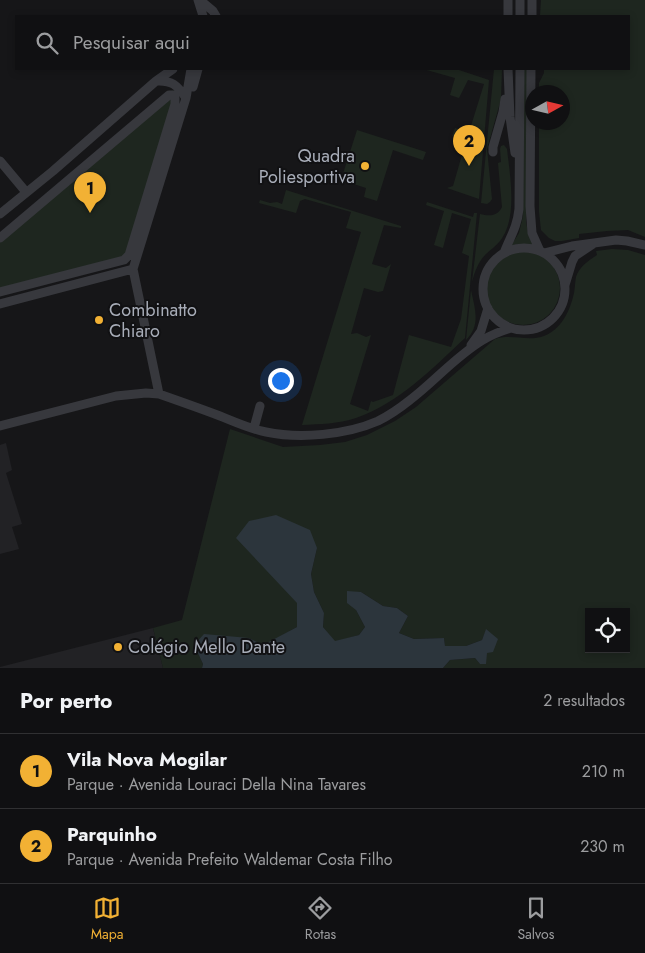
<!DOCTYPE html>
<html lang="pt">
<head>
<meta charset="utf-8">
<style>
  body { margin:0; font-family:Jost,sans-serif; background:#19191b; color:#f1f3f6 }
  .controls { position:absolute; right:15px; bottom:15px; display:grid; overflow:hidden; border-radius:0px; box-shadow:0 2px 8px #0003 }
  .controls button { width:45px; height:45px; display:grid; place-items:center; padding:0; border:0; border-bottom:1px solid #303032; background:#101012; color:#f1f3f6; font:25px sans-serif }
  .compass { position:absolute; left:525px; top:85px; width:45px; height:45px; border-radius:50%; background:#101012; box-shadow:0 2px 8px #0003; rotate:82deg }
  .you { position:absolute; left:280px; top:380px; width:18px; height:18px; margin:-12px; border:4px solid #fff; border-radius:50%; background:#1a73e8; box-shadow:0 0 0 8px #1a73e833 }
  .badge { display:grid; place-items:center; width:32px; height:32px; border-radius:50%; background:#f2b134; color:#111; font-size:16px; font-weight:700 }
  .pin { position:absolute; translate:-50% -41px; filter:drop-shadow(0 1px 2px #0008) }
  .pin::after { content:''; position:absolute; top:26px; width:18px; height:15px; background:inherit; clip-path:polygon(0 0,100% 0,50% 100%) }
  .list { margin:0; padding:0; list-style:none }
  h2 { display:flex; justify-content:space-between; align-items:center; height:65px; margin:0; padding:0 20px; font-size:21px }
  h2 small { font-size:16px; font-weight:400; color:#9c9d9f }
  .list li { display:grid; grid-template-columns:32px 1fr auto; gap:15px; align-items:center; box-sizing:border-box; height:75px; padding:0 20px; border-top:1px solid #303032 }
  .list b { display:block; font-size:19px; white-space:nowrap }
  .list p { margin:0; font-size:16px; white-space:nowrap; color:#9c9d9f }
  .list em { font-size:16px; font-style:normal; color:#9c9d9f }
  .icon { flex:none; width:28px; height:28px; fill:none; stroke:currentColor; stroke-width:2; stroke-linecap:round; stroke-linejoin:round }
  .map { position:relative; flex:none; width:645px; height:668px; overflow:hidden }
  .search { position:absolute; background:#101012; box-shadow:0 2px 8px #0003; left:15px; right:15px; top:15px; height:55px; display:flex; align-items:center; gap:12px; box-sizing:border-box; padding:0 18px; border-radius:0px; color:#9c9d9f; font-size:19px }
  .sheet { height:215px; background:#101012 }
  nav { display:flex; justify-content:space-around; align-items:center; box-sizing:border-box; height:70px; border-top:1px solid #303032; background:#101012; font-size:14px; color:#9c9d9f }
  nav a { display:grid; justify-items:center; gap:2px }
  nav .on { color:#f2b134 }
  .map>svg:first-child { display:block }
  .built { fill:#222225 }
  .green { fill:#1e261f; fill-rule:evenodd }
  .water { fill:#2c353c }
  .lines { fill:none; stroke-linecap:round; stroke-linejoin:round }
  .minor { stroke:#37383d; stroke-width:9 }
  .poi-dot { fill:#f2b134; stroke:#111113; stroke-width:2 }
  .labels { text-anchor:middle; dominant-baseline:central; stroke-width:4; stroke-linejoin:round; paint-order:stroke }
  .poi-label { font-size:18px; fill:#a8adb8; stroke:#111113; text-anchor:start }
</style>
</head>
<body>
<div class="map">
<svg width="645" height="668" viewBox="0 0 645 668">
  <rect width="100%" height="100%" fill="#161618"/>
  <path class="built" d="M6,443L12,470L6,473L22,524L12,527L19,549L0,554V445Z
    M153,628L163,668H0V667Z"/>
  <path class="green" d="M541,0H645V237L628,230L607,231L579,234V238L562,241H555L549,238L541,230L539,212V123L562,122V92H539V83L544,73V69H629V16H540Z
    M423,69H456L489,80L479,199L447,188L453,186L466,141L452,136L455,128L465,131L470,129L484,84L468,80L459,98L450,95L455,78Z
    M494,69H502L501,99L487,149L492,199L490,202L487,204L481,203Z
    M524,69H528L526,222L528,232L536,246L518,244L511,246L519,233L523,216Z
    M176,90L132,256L0,294V234L170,91Z
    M357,130L426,152L423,160L393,150L377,201L364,197L366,188L341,180Z
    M504,145L507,149C510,176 518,218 500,241C496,246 490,250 486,254C478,262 475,271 472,282L480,214C489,216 497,217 502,207L498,163L501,162L500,149L501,146Z
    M286,190L401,226V228L384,225L372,264L386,268L391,264L383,291L378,292L364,288L351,334L357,333L366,337L371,335L350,404L368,411L371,401L373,402L393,395L409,335L451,347L461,319L469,256L462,253L471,219L452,213L443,248L434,245L444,211L426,205L427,202L473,217L474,213H477L465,338C432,369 399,403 356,418C338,424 320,424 302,425L361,232L346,228L351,212L305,199L300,201L296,213L259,203L260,200L270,203L277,202L282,204Z
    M612,249L628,250L645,255V668H443L450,660L475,658L480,664L486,630L482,640L466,646H445L444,638L414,639L399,633L408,616L397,608L383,606L361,592L356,610L365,627L359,635L335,642L323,627L324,613L314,592L311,574L317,548L297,604V627L263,646L249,638L194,645L203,664L202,668H163L153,628L182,620L230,429L283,447L320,445L345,442L367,435L395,421L416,407L495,339C510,334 526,341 541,337C561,331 570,311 574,293C575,288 575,282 576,277C579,267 588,261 597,255L596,251ZM589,612H626V649H589Z
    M486 288a37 37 0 1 1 74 0a37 37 0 1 1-74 0Z
    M471,290C475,309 481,325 466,340Z"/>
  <path class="water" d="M276,515L310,530L317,548L311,574L314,592L324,613L323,627L335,641L359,635L365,627L356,610L347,603V591L361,592L383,606L397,608L408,616L399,633L414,639L444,638L445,646H466L482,640L486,629L498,639L493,652L487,653L486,664H480L475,658L450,660L443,668H202L203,664L194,645L204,634L249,638L263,645L297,627V603L236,538L249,521Z"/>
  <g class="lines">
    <path class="minor" d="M198,0L203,16
      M200,0L213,11L216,16
      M508,0V16
      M520,0V16
      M532,16V0
      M508,69L510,117L515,153
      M531,69L530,206L532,233L540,251
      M156,81C172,80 177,85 186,98
      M193,87L198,69
      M493,152V147L503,112L505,99
      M0,161L26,192
      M0,214L53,171L156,81L173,69
      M0,238L169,95H173L175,98V104L129,255L124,260L0,292
      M483 289a41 41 0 1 1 82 0a41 41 0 1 1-82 0Z
      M504,253C510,237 517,228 519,209L520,69
      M544,253L572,246L616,240L627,241L645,245
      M133,269L159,394
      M565,285L572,262L575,256L593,244
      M0,304L133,269L186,98L191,69
      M471,345L481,331L488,308
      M0,426L116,396L146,393L159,394C179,401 199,408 220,416C235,422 250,429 266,432C300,439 346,435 378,421C390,415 400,408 410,400C435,381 456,356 483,340C491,335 501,331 511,328
      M254,428L260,406"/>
  </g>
  <g class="poi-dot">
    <circle cx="365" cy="166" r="5"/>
    <circle cx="99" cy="320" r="5"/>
    <circle cx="118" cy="647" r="5"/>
  </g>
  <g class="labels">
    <g class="poi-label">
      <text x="355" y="156" text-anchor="end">Quadra<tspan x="355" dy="21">Poliesportiva</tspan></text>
      <text x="109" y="310">Combinatto<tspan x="109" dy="21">Chiaro</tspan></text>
      <text x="128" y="647">Colégio Mello Dante</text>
    </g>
  </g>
</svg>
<div class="controls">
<button><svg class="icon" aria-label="locate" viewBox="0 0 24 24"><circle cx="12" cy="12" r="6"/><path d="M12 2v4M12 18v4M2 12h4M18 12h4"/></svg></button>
</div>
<svg class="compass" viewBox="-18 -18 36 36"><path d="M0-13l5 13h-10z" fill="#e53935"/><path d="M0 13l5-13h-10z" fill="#9c9d9f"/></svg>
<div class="you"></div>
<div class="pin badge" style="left:90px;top:213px">1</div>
<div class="pin badge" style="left:469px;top:166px">2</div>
<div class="search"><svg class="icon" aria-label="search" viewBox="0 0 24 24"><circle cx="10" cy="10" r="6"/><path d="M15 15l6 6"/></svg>Pesquisar aqui</div>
</div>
<section class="sheet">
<h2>Por perto<small>2 resultados</small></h2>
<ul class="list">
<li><span class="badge">1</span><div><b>Vila Nova Mogilar</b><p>Parque · Avenida Louraci Della Nina Tavares</p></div><em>210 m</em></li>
<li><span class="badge">2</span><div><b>Parquinho</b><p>Parque · Avenida Prefeito Waldemar Costa Filho</p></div><em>230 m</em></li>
</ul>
</section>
<nav>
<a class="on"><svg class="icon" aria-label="map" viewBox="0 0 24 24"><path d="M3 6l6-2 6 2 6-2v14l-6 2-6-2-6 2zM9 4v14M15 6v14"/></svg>Mapa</a>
<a><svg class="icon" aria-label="directions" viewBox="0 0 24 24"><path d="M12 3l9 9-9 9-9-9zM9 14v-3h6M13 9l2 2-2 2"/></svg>Rotas</a>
<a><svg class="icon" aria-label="saved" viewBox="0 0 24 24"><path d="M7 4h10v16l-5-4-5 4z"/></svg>Salvos</a>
</nav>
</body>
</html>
